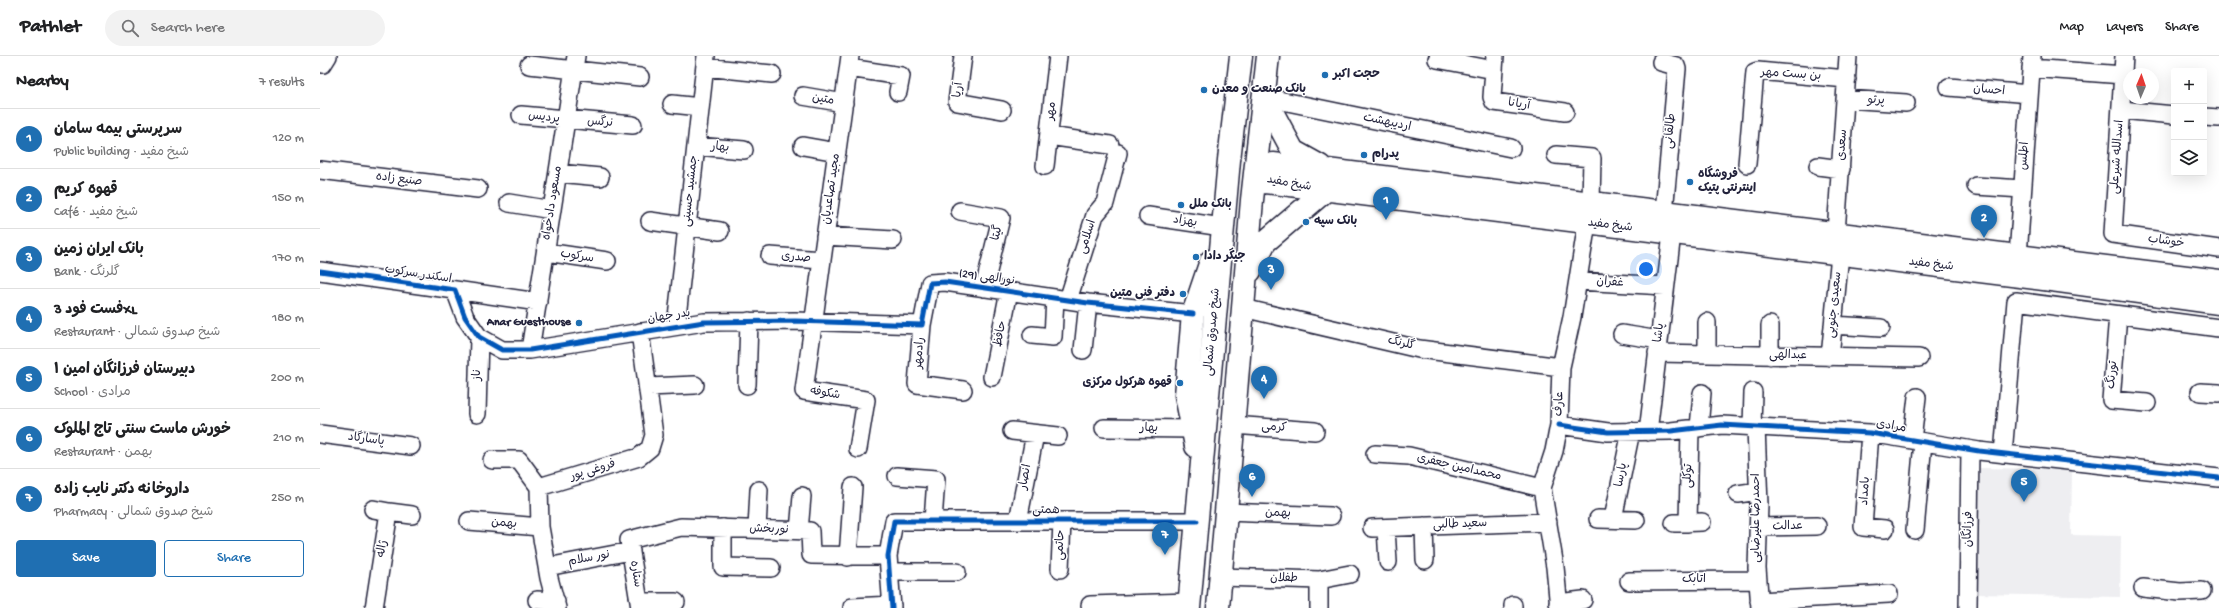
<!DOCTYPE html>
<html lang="en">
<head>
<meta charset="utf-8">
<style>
  body { margin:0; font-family:"Gochi Hand","Playpen Sans Arabic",sans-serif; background:#f2f2f2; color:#202124 }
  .controls { position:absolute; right:12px; top:12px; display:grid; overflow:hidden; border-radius:4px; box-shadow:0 4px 16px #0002 }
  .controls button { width:36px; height:36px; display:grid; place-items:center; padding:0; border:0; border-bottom:1px solid #e0e0e0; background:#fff; color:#202124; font:20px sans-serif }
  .compass { position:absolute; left:1803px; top:12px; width:36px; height:36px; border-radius:50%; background:#fff; box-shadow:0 4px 16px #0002; rotate:2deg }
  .you { position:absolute; left:1326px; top:213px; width:14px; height:14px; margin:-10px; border:3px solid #fff; border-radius:50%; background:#1a73e8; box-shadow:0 0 0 6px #1a73e833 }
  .badge { display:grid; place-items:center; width:26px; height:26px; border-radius:50%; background:#1f6fb2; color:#fff; font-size:13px; font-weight:700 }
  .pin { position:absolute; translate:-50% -33px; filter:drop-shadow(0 1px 2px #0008) }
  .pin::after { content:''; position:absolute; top:21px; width:14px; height:12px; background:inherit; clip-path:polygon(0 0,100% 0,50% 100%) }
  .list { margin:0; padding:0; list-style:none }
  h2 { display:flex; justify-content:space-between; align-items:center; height:52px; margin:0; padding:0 16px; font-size:17px }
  h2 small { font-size:13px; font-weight:400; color:#757577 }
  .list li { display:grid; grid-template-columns:26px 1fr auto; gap:12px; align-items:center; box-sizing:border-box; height:60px; padding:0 16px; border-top:1px solid #e0e0e0 }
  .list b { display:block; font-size:15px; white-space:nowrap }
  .list p { margin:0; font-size:13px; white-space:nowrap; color:#757577 }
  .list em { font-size:13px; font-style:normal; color:#757577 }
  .actions { display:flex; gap:8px; padding:12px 16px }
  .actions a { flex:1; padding:9px 0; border:1px solid #1f6fb2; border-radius:4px; text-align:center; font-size:14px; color:#1f6fb2 }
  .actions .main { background:#1f6fb2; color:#fff }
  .icon { flex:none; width:22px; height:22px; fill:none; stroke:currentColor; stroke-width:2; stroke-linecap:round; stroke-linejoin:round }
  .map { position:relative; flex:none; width:1899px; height:552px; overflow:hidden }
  header { display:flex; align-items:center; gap:24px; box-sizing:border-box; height:56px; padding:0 20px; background:#fff; border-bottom:1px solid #e0e0e0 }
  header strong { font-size:19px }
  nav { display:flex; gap:22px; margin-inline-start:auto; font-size:14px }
  .search { width:280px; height:36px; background:#f2f2f2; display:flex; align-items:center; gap:10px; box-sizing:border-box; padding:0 14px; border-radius:22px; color:#757577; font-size:15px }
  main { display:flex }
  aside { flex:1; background:#fff }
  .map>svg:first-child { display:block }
  .built { fill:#eeeef1 }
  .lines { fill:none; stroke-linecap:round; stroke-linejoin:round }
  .street-casing { stroke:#22223b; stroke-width:20 }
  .secondary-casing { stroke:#22223b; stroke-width:25 }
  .street { stroke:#fff; stroke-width:17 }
  .secondary { stroke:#fff; stroke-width:22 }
  .cycleway-casing { stroke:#fff; stroke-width:8 }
  .cycleway { stroke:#0057b8; stroke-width:5 }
  .poi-dot { fill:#1f6fb2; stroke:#fff; stroke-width:1.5 }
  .labels { text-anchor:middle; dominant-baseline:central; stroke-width:3; stroke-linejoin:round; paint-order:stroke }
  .poi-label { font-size:12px; font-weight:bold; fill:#22223b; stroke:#fff; text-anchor:start }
  .street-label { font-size:12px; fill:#22223b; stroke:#fff }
</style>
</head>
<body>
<header>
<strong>Pathlet</strong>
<div class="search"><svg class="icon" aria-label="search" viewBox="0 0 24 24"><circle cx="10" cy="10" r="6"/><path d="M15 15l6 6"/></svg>Search here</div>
<nav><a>Map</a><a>Layers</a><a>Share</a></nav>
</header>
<main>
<aside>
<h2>Nearby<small>7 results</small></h2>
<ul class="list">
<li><span class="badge">1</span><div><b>سرپرستی بیمه سامان</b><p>Public building · شیخ مفید</p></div><em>120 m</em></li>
<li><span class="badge">2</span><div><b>قهوه کریم</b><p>Café · شیخ مفید</p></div><em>150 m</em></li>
<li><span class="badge">3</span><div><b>بانک ایران زمین</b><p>Bank · گلرنگ</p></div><em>170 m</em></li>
<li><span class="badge">4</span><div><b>فست فود 3XL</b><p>Restaurant · شیخ صدوق شمالی</p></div><em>180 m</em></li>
<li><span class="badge">5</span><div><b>دبیرستان فرزانگان امین ۱</b><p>School · مرادی</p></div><em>200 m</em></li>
<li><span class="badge">6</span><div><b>خورش ماست سنتی تاج الملوک</b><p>Restaurant · بهمن</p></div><em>210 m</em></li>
<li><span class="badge">7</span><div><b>داروخانه دکتر نایب زاده</b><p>Pharmacy · شیخ صدوق شمالی</p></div><em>250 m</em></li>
</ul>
<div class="actions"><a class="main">Save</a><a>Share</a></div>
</aside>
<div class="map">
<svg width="1899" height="552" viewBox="0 0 1899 552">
  <rect width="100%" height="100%" fill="#fff"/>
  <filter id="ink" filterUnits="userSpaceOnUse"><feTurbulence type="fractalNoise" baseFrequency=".025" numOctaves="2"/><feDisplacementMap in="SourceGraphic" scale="8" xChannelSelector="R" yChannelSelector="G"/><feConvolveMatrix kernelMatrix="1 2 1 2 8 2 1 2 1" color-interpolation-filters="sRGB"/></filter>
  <g filter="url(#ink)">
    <path class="built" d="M1658,412L1752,413L1751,479L1801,480L1800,541L1656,538Z"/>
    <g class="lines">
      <defs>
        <path id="street" d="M530,0L484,335L546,344L538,393
          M643,0L637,46L682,54
          M1175,0L1172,41L1174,46L1245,56
          M1804,0L1793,178L1899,193
          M1117,3L1174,14
          M1341,6L1356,10L1357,13L1344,156
          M0,7L3,8L8,0
          M209,9L320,21
          M385,11L452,18
          M529,12L581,20L578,36
          M1711,12L1803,19
          M1629,31L1709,38
          M483,40L524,47
          M944,41L1191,92
          M1525,43L1586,47
          M352,48L380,51
          M1801,54L1854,59
          M201,59L313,69
          M1884,61L1899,62
          M729,80L790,89
          M376,90L424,94
          M483,90L517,96
          M1236,99L1272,102L1271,146
          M1427,108L1435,16L1438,15L1527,23
          M725,110L738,0
          M1498,110L1521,113
          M0,114L158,133
          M238,117L280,121
          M1656,130L1702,133
          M189,147L232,154
          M640,155L681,162L664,232
          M828,160L902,171
          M330,165L400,175
          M1516,177L1528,0
          M505,180L573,184
          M226,196L287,205
          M450,200L501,204
          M1698,200L1712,0
          M0,215L135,234L145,261L159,281L182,294H210L384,266L475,265L602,269L610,227L625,226L768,247L873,258
          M1258,225L1345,230
          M135,234L218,246
          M748,244L775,159L785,147L798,97
          M923,252L1099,293L1241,311
          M1798,259L1791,344L1827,347
          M602,269L597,328L643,334
          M1513,269L1561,272
          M356,270L386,0
          M1302,278L1339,284
          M712,279L733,281L735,242
          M210,294L256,0
          M763,294L768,247
          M1337,297L1599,302
          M1387,298V266
          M1450,300V269
          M1510,301L1520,198
          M672,321L689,235
          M427,329L429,265
          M328,331L375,329
          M1880,336L1899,337
          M157,358L159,281
          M913,369L995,375
          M1239,369L1288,376L1351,375L1402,369L1550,377L1659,395L1899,422
          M1432,371L1433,336
          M1436,371L1439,449L1437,512L1440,552
          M784,372L873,373
          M1379,372L1382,337
          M692,375L738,380
          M1328,376L1352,178
          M1550,377L1543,471L1565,473
          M0,378L91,390
          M1592,384L1597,341
          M1055,398L1089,400L1222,432
          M1683,398L1696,245L1899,272
          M172,404H199L219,431
          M577,420L616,423L613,465
          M1418,438L1438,435
          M53,453L69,456
          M906,456L1011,460
          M1278,463L1316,464
          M1293,463L1311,375
          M149,465L220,471
          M698,465L715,378
          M1354,467L1382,466
          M1368,467L1370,373
          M1104,470L1105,504
          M1438,471L1497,470
          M403,472V511L451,512
          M1052,472L1228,466
          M1066,472L1068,506
          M437,473L439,434
          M1595,474L1603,386
          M479,475L482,440
          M528,501L533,431
          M227,511L311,495
          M740,513L742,465
          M570,516H637
          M901,521L999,524V552
          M999,524L1030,518
          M1309,525L1438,524
          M1823,532L1860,536L1882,535
          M217,544L236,545
          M1439,545L1569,538
          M319,546H356
          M1238,547L1263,544
          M770,549L870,546
          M1193,549V552
          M532,551L572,549
          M54,552L69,456L92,459
          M237,552L229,522L220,471L219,431L319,401L330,392L334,379L320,276
          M320,552L309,484L361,471L490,475L491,499L568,500
          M572,552L568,500L574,465H877
          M1239,552L1235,511L1222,432L1234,395L1239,369L1241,311L1252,261L1267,167
          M1648,552L1650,394"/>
        <path id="secondary" d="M944,41L973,95L1000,110
          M935,117L945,126L1739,225L1899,247
          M935,117L953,108L1007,114L1899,225
          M930,215L945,186L1006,134
          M876,390L866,339L873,258L891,205
          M869,552L909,104L921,0
          M898,552L932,144L948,0"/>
      </defs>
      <use href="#street" class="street-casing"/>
      <use href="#secondary" class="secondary-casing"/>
      <use href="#street" class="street"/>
      <use href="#secondary" class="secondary"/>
      <defs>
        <path id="cycleway" d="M0,215L135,234L145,261L159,281L182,294H210L384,266L475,265L602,269L610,227L625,226L768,247L873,258
          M1239,369L1288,376L1351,375L1402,369L1550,377L1659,395L1899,422
          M572,552L568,500L574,465H877"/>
      </defs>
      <use href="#cycleway" class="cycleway-casing"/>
      <use href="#cycleway" class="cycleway"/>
    </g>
  </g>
  <g class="poi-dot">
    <circle cx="1005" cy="19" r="4"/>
    <circle cx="884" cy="34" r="4"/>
    <circle cx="1044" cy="99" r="4"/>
    <circle cx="1370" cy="126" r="4"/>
    <circle cx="861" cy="149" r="4"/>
    <circle cx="986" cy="166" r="4"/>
    <circle cx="876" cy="201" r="4"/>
    <circle cx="863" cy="238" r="4"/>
    <circle cx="259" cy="267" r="4"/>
    <circle cx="860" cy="327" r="4"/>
  </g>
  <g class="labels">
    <g class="poi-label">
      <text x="1013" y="19">حجت اکبر</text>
      <text x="892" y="34">بانک صنعت و معدن</text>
      <text x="1052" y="99">پدرام</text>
      <text x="1378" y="119">فروشگاه<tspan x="1378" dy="14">اینترنتی پتیک</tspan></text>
      <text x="869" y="149">بانک ملل</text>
      <text x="994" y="166">بانک سپه</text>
      <text x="884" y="201">جیگر دادا</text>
      <text x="855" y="238" text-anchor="end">دفتر فنی متین</text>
      <text x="251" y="267" text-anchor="end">Anar Guesthouse</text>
      <text x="852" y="327" text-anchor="end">قهوه هرکول مرکزی</text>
    </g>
    <g class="street-label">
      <text transform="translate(1471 19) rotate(4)">بن بست مهر</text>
      <text transform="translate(639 34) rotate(-85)">آریا</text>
      <text transform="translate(1669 35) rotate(5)">احسان</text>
      <text transform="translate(503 44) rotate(9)">متین</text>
      <text transform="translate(1556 45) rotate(4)">پرتو</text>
      <text transform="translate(1199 49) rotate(9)">آریانا</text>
      <text transform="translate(732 55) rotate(-83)">مهر</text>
      <text transform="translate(224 62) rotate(7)">پردیس</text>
      <text transform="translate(280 67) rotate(4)">نرگس</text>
      <text transform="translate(1067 67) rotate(12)">اردیبهشت</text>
      <text transform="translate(1351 75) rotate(-85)">طالقانی</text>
      <text transform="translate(1523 89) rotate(-86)">سعدی</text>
      <text transform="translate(400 92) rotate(5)">بهار</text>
      <text transform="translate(1705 100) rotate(-86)">اطلس</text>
      <text transform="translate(1798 101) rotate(-86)">اسدالله شیرعلی</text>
      <text transform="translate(79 124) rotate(7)">صنیع زاده</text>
      <text transform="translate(969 128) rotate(10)">شیخ مفید</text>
      <text transform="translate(512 133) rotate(-82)">مجید تصاعدیان</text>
      <text transform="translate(371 135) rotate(-84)">جمشید حسینی</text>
      <text transform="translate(233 147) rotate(-81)">مسعود دادخواه</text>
      <text transform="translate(865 166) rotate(8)">بهزاد</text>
      <text transform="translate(1290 170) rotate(7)">شیخ مفید</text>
      <text transform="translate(678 177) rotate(-76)">گیتا</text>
      <text transform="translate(768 181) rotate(-73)">اسلامی</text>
      <text transform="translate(1846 186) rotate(8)">خوشاب</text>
      <text transform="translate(257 201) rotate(9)">سرکوب</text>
      <text transform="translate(476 202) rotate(5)">صدری</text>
      <text transform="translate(1611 209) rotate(7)">شیخ مفید</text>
      <text transform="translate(98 219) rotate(9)">اسکندر سرکوب</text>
      <text transform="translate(667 222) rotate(8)">نورالهی (29)</text>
      <text transform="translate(1290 227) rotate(4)">غفران</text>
      <text transform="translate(1515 249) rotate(-84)">سعیدی جنوبی</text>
      <text transform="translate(349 261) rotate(-9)">بدر جهان</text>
      <text transform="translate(893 276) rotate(-85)">شیخ صدوق شمالی</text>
      <text transform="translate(1340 277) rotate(-83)">پاشا</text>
      <text transform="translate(681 278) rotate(-79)">حافظ</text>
      <text transform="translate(1081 288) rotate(13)">گلرنگ</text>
      <text transform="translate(600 297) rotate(-86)">رادمهر</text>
      <text transform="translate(1468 300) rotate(1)">عبدالهی</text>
      <text transform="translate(158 319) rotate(-88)">ناز</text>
      <text transform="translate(1793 319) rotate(-85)">تورنگ</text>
      <text transform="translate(505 338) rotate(9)">شکوفه</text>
      <text transform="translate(1240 348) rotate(-87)">عارف</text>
      <text transform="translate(1571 371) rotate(9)">مرادی</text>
      <text transform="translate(954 372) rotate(4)">کرمی</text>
      <text transform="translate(829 373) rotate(1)">بهار</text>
      <text transform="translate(46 384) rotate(8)">پاسارگاد</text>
      <text transform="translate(1139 412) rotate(13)">محمدامین جعفری</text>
      <text transform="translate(273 415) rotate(-17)">فروغی پور</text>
      <text transform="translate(1302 419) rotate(-79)">پارسا</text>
      <text transform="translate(1369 420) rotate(-89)">توکلی</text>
      <text transform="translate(706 421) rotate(-79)">انصار</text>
      <text transform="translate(1546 435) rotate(-86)">بامداد</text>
      <text transform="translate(726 455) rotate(1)">همتی</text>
      <text transform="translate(958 458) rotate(2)">بهمن</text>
      <text transform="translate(1437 462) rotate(-90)">احمدرضا علیرضایی</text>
      <text transform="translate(184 468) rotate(5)">بهمن</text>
      <text transform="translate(1140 469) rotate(-2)">سعید طالبی</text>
      <text transform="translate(1468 471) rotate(-2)">عدالت</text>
      <text transform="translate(1649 473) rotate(-89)">فرزانگان</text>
      <text transform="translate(449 474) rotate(2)">نوربخش</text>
      <text transform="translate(741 489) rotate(-88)">حاتمی</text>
      <text transform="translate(63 493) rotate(-81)">ژاله</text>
      <text transform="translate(269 503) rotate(-11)">نور سلام</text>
      <text transform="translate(315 518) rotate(81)">ستاره</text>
      <text transform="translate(964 523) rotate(1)">طفلان</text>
      <text x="1374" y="524">اتابک</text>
    </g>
  </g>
</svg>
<div class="controls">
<button>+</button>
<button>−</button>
<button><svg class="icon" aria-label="layers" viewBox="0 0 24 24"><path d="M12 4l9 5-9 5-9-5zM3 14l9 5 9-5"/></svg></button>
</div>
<svg class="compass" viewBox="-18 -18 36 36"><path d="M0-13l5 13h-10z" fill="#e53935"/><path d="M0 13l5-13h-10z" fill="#757577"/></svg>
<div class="you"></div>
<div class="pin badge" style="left:1066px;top:164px">1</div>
<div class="pin badge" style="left:1664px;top:182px">2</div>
<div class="pin badge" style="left:951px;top:234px">3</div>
<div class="pin badge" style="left:944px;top:343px">4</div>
<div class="pin badge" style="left:1704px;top:446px">5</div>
<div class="pin badge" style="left:932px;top:441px">6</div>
<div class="pin badge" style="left:845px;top:499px">7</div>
</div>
</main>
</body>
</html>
